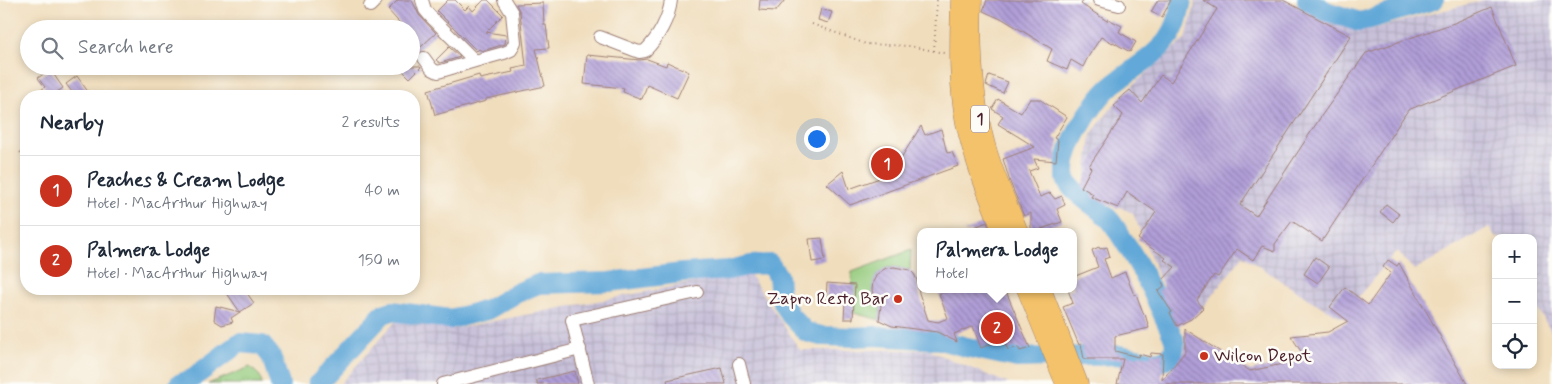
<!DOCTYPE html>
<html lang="en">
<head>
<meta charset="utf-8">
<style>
  body { margin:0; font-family:Mynerve,sans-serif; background:#f2f2f3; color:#1f2937 }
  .controls { position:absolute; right:15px; bottom:15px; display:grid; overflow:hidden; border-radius:10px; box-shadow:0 2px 8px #0003 }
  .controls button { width:45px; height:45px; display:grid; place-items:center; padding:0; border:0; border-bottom:1px solid #e0e1e3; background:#fff; color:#1f2937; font:25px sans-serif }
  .you { position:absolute; left:816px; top:138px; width:18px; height:18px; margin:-12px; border:4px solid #fff; border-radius:50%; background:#1a73e8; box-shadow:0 0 0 8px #1a73e833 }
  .badge { display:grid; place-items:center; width:32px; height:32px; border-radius:50%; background:#c8321e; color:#fff; font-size:16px; font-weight:700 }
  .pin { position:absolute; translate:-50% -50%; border:2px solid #fff; box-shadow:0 1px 5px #0006 }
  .popup { position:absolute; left:917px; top:228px; width:160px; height:65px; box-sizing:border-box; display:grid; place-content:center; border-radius:10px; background:#fff; filter:drop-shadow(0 1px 4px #0005); font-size:16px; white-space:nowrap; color:#747a83 }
  .popup b { font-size:19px; color:#1f2937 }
  .popup::after { content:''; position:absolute; left:50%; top:100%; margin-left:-10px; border:10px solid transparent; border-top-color:#fff }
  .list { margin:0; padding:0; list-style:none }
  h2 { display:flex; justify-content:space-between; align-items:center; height:65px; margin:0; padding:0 20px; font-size:21px }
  h2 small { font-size:16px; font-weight:400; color:#747a83 }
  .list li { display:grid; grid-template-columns:32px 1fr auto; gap:15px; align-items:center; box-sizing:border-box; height:70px; padding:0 20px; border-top:1px solid #e0e1e3 }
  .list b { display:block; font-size:19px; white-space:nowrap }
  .list p { margin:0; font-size:16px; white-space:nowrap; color:#747a83 }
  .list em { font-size:16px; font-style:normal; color:#747a83 }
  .icon { flex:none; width:28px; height:28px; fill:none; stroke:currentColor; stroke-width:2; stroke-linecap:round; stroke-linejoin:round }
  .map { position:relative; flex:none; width:1552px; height:384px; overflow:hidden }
  .search { position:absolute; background:#fff; box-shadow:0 2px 8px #0003; left:20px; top:20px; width:400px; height:55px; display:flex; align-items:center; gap:12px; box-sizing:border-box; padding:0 18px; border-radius:28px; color:#747a83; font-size:19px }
  .panel { position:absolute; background:#fff; box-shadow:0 2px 8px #0003; left:20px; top:90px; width:400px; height:205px; border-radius:20px }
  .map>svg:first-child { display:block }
  .industrial { fill:url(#industrial-grid) }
  .grass { fill:url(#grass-tufts); stroke:#6f7454 }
  .garden { fill:#94ca7d; stroke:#6f7454 }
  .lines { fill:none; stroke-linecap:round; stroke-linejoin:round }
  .river { stroke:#62a8d8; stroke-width:20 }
  .building { fill:url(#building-back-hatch) }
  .minor-casing { stroke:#9d7e74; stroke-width:14 }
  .highway-casing { stroke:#9d7e74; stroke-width:19 }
  .path { stroke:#9d7e74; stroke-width:2; stroke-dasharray:1 4; stroke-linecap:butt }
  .minor { stroke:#fff; stroke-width:12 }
  .highway { stroke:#f4c26a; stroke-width:18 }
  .poi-dot { fill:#c8321e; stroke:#fdfcf7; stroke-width:2 }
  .labels { text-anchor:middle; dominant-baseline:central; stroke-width:5; stroke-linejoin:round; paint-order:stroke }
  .shield { fill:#fdfcf7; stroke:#806168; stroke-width:1 }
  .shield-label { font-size:16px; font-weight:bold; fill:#4a1f2b }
  .poi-label { font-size:18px; fill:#4a1f2b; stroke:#fdfcf7; text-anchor:end }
</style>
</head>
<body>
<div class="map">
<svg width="1552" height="384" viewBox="0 0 1552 384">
  <defs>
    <pattern id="industrial-grid" width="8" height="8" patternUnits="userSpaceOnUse" patternTransform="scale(1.25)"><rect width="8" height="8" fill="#c7c0d9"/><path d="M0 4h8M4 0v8" fill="none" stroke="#aca5ba"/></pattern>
    <pattern id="grass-tufts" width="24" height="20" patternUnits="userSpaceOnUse" patternTransform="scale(1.25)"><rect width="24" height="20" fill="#94ca7d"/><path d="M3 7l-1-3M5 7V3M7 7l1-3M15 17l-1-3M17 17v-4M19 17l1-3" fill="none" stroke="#81ad6c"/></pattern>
    <pattern id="building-back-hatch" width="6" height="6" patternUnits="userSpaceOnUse" patternTransform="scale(1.25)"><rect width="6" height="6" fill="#b09ed8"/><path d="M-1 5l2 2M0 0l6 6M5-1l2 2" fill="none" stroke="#9180af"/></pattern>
  </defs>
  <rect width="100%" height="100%" fill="#fdfcf7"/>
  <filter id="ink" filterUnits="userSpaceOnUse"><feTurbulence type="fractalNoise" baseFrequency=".02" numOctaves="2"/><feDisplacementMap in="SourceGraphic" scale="10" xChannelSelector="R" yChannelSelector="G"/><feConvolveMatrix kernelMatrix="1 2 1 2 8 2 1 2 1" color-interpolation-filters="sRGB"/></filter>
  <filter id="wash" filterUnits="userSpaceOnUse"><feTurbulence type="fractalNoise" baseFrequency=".0096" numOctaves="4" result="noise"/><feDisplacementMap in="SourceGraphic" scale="20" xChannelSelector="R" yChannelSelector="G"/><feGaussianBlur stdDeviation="1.12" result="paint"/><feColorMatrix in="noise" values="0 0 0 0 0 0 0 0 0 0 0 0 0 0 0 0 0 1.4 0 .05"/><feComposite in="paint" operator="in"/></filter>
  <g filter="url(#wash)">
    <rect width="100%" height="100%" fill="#f0ddbc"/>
    <path class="industrial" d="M1196,0H1286L1364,31L1484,0H1552V333L1533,301V238H1496L1489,227L1414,270L1397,251L1341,317L1312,301L1243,256L1202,308L1176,319L1133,213L1084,192L1091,134L1121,96L1186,38Z
      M748,272L800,350H928L1009,384H340L396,321L452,329Z"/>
    <path class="grass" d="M250,367L260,376L262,384H208Z"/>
    <path class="garden" d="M911,250L910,270L894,267L886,268L872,290L874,297L881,306L880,320L850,312L852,272Z"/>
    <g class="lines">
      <path class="river" d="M1307,0L1326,11L1360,22L1434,0
        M179,384L190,380L239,343L262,345L271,356L280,384
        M318,384L383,314L392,311L450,319L487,310L517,293L538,284L609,282L682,273L728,270L751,265L770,264L778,276L780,297L790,315L806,332L821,336L853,337L875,336L940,340L970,348L1017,358L1119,355L1160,362C1173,356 1176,352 1174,339C1158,304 1144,270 1122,238C1118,232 1114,224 1109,219C1098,207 1074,195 1067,181C1056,157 1094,100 1112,85C1131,70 1153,58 1168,39C1177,27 1179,14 1182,0"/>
    </g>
    <g id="blocks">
      <path class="building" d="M398,0H412L419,15L436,33L411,56V29H405L388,10Z
        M448,0H455L465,10L469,6L473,11L484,0H488L503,15L486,32L506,35L505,44L482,51L479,49L477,51L437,11Z
        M760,0H785L776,11L759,10Z
        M987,0H1084L1081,4L1107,21L1108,19L1122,26L1119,32L1136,42L1130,52L1113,42V43L1101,37L1088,57L1083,67L1071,60L1067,70L1047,61L1052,49L1001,18V19L983,11Z
        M1158,0H1171L1162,17L1151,12Z
        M1203,0H1283L1351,36L1240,205L1256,216L1322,115L1366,53L1454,23L1492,7L1516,66L1408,110L1322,241L1292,221L1275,244V251L1262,246L1253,260L1237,249L1218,277L1214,275L1197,300L1203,308L1191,319L1177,326L1170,313L1172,312L1158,291L1164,286L1162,281L1175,267L1164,260L1166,258L1138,239L1156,212L1127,192L1118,208L1091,197L1093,194L1081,187L1091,168L1089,166L1123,115L1114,106L1120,101L1119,99L1130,90L1142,103L1161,75L1171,82L1217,9Z
        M543,3L544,25H546L549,48L536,49L545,86L486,99V101L435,115L428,90L479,75L480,79L513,72L512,69L526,66L520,12L516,4Z
        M821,9L832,12L828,23L818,20Z
        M449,47L460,57L440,63L436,60Z
        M587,55L640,60L647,59L666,66L667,62L689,72L677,98L647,85L642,99L623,92L624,88L584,84Z
        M398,66H420L421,67L410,78Z
        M50,69L63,88L52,96H33L45,87L38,78Z
        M989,75L1008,82L1003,93L986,85Z
        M77,76L91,96H75L66,84Z
        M998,99L1021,113L1030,99H1039L1067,117L1054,138L1058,140L1056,161L1034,159L1038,168L1029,171L1040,197L1050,193L1055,199L1062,196L1065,205L1057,209L1062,222L1041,229V230L1031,232V213L1024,216L1010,182L1003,159L1035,147L998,124L1003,116L992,109Z
        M921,126L925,135L941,129L947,153L952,152L958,166L850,205L827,184L843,171L849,189L891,174Z
        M1386,204L1399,214L1393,222L1380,212Z
        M987,222L990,231L963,232Z
        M822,238L825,260L812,262L809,239Z
        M1099,247L1100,249L1107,247L1110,257L1104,259L1111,278L1125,272L1134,295L1136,294L1144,315L1145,314L1149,328L1115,336V351L1138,357L1139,354L1150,357L1151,353L1163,354L1162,380L1185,352V329L1250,371L1306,359L1291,336L1328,332L1348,321L1330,307L1345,287L1368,305L1391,273L1383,267L1388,260L1397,266L1399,263L1467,384H1117L1123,359H1084L1081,344L1079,345L1063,307L1073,303L1068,290L1073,289V277L1098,267L1092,250Z
        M1315,257L1329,267L1318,283L1304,274Z
        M894,267L910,270L914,274L917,280L919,293L928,320L938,322L948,318L939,294L952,289H1005L1030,348L1020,351L1018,347L1008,350L1003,339L981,348L973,326L954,334L957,342L937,332L892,326L879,320L881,306L874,297L872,290L873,282L877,274L886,268Z
        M827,283L855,285L853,319H844L845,301L826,300Z
        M224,289H244L254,303L240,312Z
        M216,306L240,312L231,318L233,322L222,325L214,320Z
        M722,368L726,384H668L667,380Z
        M575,371L578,384H537V380Z"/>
    </g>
  </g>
  <g filter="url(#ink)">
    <use href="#blocks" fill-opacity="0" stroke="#9d7e74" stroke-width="1"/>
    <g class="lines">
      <defs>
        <path id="minor" d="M422,0L425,10L430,16L475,61L504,53L511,50L515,42L512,13L504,0
          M1099,0L1119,5
          M370,6L376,0
          M600,37L639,52L645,51C658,38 669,19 671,0
          M424,58L432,69L438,72L475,61
          M739,364L744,384
          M443,384L580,349
          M588,384L572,320L697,292"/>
        <path id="highway" d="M960,0C959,40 957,83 965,123C973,160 988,196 1002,232
          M973,0C971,49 973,98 986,145C994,175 1008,203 1019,232
          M1026,289L1065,384
          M1042,289L1079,384"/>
      </defs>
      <use href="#minor" class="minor-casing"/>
      <use href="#highway" class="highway-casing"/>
      <path class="path" d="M812,24L866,44L910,46L944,53
        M934,51L937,0
        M20,152L26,156"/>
      <use href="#minor" class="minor"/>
      <use href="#highway" class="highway"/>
    </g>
  </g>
  <g class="poi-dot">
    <circle cx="898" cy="299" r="5"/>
    <circle cx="1204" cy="356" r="5"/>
  </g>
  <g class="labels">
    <rect class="shield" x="971" y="105.5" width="18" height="27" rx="4"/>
    <g class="shield-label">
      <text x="980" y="119">1</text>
    </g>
    <g class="poi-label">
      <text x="888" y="299">Zapro Resto Bar</text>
      <text x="1214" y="356" text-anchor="start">Wilcon Depot</text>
    </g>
  </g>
</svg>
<div class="controls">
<button>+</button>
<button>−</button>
<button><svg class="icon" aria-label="locate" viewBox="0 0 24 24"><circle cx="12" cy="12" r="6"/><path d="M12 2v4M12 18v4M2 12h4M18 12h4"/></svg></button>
</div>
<div class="you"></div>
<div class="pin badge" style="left:887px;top:164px">1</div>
<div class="pin badge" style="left:997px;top:328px">2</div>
<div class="popup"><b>Palmera Lodge</b>Hotel</div>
<div class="search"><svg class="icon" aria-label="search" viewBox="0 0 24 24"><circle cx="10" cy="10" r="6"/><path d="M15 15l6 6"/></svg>Search here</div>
<section class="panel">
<h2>Nearby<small>2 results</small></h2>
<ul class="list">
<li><span class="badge">1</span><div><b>Peaches &amp; Cream Lodge</b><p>Hotel · MacArthur Highway</p></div><em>40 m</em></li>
<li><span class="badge">2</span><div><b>Palmera Lodge</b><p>Hotel · MacArthur Highway</p></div><em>150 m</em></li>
</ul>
</section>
</div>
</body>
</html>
